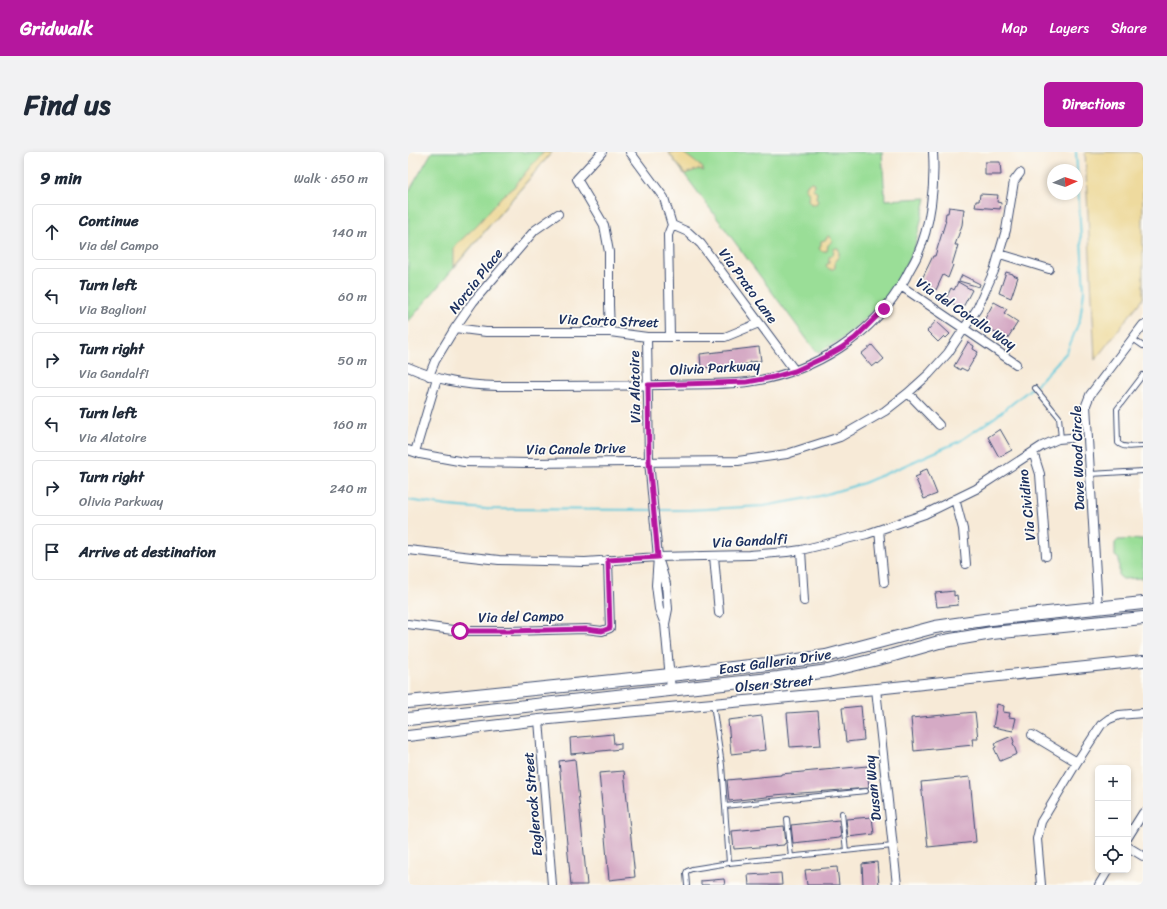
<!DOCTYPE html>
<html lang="en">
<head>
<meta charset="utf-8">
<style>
  body { margin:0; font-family:Sriracha,sans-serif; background:#f2f2f3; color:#1f2937 }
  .controls { position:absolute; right:12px; bottom:12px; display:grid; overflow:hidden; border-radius:6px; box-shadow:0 2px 6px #0003 }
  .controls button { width:36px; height:36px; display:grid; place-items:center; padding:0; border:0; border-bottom:1px solid #e0e1e3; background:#fff; color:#1f2937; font:20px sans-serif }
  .compass { position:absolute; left:639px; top:12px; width:36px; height:36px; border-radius:50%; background:#fff; box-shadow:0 2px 6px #0003; rotate:87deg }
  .stop { position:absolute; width:12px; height:12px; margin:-9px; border:3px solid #b5179e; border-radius:50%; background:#fff }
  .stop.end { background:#b5179e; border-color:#fff; box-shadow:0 1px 4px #0008 }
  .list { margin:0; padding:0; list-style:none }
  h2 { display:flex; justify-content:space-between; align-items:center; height:52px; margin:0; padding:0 16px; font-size:17px }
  h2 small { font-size:13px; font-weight:400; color:#747a83 }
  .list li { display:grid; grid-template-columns:26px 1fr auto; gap:12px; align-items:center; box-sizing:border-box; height:56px; margin:0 8px 8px; padding:0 8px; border:1px solid #e0e1e3; border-radius:6px }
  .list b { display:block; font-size:15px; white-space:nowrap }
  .list p { margin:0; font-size:13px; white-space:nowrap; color:#747a83 }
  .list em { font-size:13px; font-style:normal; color:#747a83 }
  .icon { flex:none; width:22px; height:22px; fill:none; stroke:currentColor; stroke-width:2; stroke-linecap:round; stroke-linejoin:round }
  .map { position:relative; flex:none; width:735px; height:733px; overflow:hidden; border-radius:6px }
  header { display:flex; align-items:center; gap:24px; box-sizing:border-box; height:56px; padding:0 20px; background:#b5179e; color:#fff }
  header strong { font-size:19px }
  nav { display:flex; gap:22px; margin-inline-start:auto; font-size:14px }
  .intro { display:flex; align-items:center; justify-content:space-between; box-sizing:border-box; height:96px; padding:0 24px }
  h1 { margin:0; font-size:28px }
  .button { padding:10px 18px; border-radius:6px; background:#b5179e; color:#fff; font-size:14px; font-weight:700 }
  main { display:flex; gap:24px; padding:0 24px }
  aside { flex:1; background:#fff; border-radius:6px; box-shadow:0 2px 6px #0003 }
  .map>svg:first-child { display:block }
  .green { fill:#9ade97; stroke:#5a867a }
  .sand { fill:#eeda9e; stroke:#84847e }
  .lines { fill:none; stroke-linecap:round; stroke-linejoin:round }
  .stream { stroke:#5fc9db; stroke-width:2 }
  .building { fill:#d5aac5 }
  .service-casing { stroke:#3c4b70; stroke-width:6 }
  .minor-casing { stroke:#3c4b70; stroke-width:10 }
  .tertiary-casing { stroke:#3c4b70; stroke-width:12 }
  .secondary-casing { stroke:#3c4b70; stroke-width:14 }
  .service { stroke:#fff; stroke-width:4 }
  .minor { stroke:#fff; stroke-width:8 }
  .tertiary { stroke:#fff; stroke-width:10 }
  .secondary { stroke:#fff; stroke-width:12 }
  .route { stroke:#b5179e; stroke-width:5 }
  .labels { text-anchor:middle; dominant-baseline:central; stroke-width:3.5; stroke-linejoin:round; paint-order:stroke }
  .street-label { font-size:14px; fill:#1b2f5e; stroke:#fdfcf7 }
</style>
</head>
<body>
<header>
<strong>Gridwalk</strong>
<nav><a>Map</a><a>Layers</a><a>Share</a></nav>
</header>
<div class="intro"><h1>Find us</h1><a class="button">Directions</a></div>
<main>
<aside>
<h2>9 min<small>Walk · 650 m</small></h2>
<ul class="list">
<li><svg class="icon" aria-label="ahead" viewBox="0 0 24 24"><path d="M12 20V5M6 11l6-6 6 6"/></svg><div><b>Continue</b><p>Via del Campo</p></div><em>140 m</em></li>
<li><svg class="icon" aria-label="left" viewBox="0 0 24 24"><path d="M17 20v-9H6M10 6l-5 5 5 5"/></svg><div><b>Turn left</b><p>Via Baglioni</p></div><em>60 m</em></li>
<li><svg class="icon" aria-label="right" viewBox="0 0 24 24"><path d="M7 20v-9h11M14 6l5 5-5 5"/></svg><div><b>Turn right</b><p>Via Gandalfi</p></div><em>50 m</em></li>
<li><svg class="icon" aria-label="left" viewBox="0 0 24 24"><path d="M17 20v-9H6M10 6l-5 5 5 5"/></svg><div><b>Turn left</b><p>Via Alatoire</p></div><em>160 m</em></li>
<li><svg class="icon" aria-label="right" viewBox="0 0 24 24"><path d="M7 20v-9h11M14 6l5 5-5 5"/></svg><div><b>Turn right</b><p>Olivia Parkway</p></div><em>240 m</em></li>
<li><svg class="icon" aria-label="arrive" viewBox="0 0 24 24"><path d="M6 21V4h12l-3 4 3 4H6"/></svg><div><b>Arrive at destination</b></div></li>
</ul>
</aside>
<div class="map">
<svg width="735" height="733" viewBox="0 0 735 733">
  <rect width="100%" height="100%" fill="#fdfcf7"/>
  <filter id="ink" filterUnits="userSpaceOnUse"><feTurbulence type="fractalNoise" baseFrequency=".025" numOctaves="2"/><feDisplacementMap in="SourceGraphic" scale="8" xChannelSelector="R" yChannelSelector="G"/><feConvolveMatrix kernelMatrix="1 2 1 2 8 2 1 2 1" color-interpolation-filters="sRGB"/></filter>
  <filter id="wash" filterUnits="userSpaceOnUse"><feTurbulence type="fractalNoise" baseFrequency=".012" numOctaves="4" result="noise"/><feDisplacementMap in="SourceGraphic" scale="16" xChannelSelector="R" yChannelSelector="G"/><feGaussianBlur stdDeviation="0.9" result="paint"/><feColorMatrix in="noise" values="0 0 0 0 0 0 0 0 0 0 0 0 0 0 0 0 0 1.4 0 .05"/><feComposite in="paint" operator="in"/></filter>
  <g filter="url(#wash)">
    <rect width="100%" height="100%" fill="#f7ead7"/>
    <path class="green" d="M24,0H144L0,170V41Z
      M260,0H474L477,48L518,46L507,95L494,121L478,145L457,167L435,186L411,200L407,198Z
      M735,387V426L715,427L711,424V407L707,404V391L710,388Z"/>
    <path class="sand" d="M136,0H144L46,115V97L48,93L70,72L94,44L106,35L122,15Z
      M260,0H274L294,15L296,19L291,17L277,22Z
      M677,0H735V146L687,208Z
      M403,30L406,31L405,37L408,39L409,42L408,45L410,49L408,52H403L400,48L401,42L398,37V35L400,31Z
      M420,84H422L424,89L420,93L419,99H413L411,96L413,93V89L417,88Z
      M428,96H430L431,98V104L427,109V116C423,118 420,118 418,113L421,111V105L425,103L426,97Z"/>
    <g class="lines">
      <path class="stream" d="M0,348L40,354L78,357L244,358
        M249,358H280L356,354L412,344L456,331L491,316L552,289L586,266L630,231L659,200L672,167L676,139L668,0"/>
    </g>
    <g id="blocks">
      <path class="building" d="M577,10H592L593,23H577Z
        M572,42L590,43L589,50L593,51L592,57L567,55L568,49H571Z
        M541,55L556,57L554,73L547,93H550L544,113H545L540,126L535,123L528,138L512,131L525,104H527L538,68H537L538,61H540Z
        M598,120L605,122V123L610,125L603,146L591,141Z
        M554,123L572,132L571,135L551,129Z
        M550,130L564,138L554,157L537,149L543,136L546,138Z
        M586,150L599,157L596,161L610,170L599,187L574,172Z
        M528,169L542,182L538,186L536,184L530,190L519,179Z
        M560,190L566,194L565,197L570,200L559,219L553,216L552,218L546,214Z
        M464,193L476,207L470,212L469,211L464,215L453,202Z
        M351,195L353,209L341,210V212L331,213V214L316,216V214L305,216V215L293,216L292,202Z
        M592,277L604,298L591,305L580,285Z
        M519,317L529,342L516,347L507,325L512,323L511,320Z
        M546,439V444L549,443L550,453L529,455L527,441Z
        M589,552L596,554L595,560L602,561L601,565L608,566L605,579L585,575Z
        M453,554L456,588L438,590L434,556Z
        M410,559L413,593L382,595L379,561Z
        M567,560L570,587H564L565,593L506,599L503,566Z
        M354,564L358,598L323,602L320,568Z
        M205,582L206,592L213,591V597L163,602L162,586Z
        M604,584L606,590L605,591L609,602L592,609L586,596L588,595L587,591Z
        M167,607L179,733H163L151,609Z
        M459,614L461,636L366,643L367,644L321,649L319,628L373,623V622Z
        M216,619L227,725L201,728L191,621Z
        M562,625L568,690L520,695L513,630Z
        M464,665L466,682L440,685L438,667Z
        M431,668L433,685L431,686L385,691L383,673Z
        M376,674L378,691L376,692V693L326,697L324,679Z
        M469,710L471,733H455L454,712Z
        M429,715L431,733H399L397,718Z
        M373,721L374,733H341L340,723Z
        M316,727L317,733H293V729Z"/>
    </g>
  </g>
  <g filter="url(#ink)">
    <use href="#blocks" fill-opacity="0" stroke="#3c4b70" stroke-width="1"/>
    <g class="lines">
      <defs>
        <path id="service" d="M725,187L735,194
          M735,223L709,257L710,291C716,297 727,294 735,294
          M627,236L651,265L653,287
          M682,322L735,319
          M305,552L314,613L321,711
          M317,654L458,639
          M434,661L438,699
          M379,667L383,705
          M279,733L278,721L279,719L284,717L321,711L485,694"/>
        <path id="minor" d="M194,0L169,27L196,73L201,100V153L202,180
          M222,0L256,46L264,73
          M264,73L280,80L293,92L387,219
          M592,102L641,117
          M493,134L608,212
          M47,176L78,180H202L239,185H317L351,171
          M262,184L260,83L264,73
          M239,185L241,309L250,405L248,433L251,457L257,472
          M0,215C32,229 55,233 89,234C144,234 198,234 252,233C281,232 312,233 340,230C405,221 466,184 498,125C501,118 506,111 509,104C523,73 527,33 525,0
          M21,224L27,209L47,176L65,150L127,78L150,62
          M500,241L531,273
          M0,298L12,302L56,310L119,311L330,309L379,302L432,285L477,259L500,241L521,222L540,201L569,157L586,119L598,78L606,29L612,21
          M7,300L29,226
          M625,300L632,322L638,404
          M547,347L555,377L558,412
          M471,378L476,430
          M0,398L91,408L177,410L250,405L341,403L379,400L393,398L459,382L517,362L568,337L634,294L650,287L662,286
          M393,398L396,449
          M306,404L311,461
          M252,412L258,432L260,457L257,472L263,538
          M690,456L678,253L682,243L735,173
          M0,472L52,479H100L178,477L194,479L202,476L200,408
          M468,537L489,733
          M131,568L144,733
          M624,583L669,610
          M720,685L735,661
          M720,695L735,704
          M633,733L629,687L633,670L669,610L693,573L701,567L711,563L735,561
          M691,733L700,718"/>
        <path id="tertiary" d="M0,584L131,568L468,537L735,509"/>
        <path id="secondary" d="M0,550L262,523L369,511L418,504L527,475L583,467L735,451
          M0,567L370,526L420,519L482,504L531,490L584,481L735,466"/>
      </defs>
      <use href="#service" class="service-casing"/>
      <use href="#minor" class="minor-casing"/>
      <use href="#tertiary" class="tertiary-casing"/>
      <use href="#secondary" class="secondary-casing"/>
      <use href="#service" class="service"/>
      <use href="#minor" class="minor"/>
      <use href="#tertiary" class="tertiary"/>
      <use href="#secondary" class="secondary"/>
    </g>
  </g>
  <g class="lines" filter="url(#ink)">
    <path class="route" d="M52,479H100L178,477L194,479L202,476L200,408L250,405L241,309L240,233L339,230L366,225L387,219L417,205L433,196L447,186L476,157"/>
  </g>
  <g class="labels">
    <g class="street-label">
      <text transform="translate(68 129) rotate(-52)">Norcia Place</text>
      <text transform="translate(340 134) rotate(54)">Via Prato Lane</text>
      <text transform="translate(558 162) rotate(34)">Via del Corallo Way</text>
      <text transform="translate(201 169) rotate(2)">Via Corto Street</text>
      <text transform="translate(307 216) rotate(-3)">Olivia Parkway</text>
      <text transform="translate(227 235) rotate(-91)">Via Alatoire</text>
      <text transform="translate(168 297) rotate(-1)">Via Canale Drive</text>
      <text transform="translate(670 306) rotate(-92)">Dave Wood Circle</text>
      <text transform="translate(619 353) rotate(-96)">Via Cividino</text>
      <text transform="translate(342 389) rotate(-3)">Via Gandalfi</text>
      <text transform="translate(113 465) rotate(-1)">Via del Campo</text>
      <text transform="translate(367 510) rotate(-8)">East Galleria Drive</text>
      <text transform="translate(366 532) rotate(-5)">Olsen Street</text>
      <text transform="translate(465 636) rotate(-96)">Dusan Way</text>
      <text transform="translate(125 652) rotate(-95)">Eaglerock Street</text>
    </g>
  </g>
</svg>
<div class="controls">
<button>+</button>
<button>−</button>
<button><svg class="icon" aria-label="locate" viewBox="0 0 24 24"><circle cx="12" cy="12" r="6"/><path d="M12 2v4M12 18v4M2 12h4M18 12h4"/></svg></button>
</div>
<svg class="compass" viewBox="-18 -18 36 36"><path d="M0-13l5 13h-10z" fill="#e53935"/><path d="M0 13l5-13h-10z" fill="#747a83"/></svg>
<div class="stop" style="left:52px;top:479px"></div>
<div class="stop end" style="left:476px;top:157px"></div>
</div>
</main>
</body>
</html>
